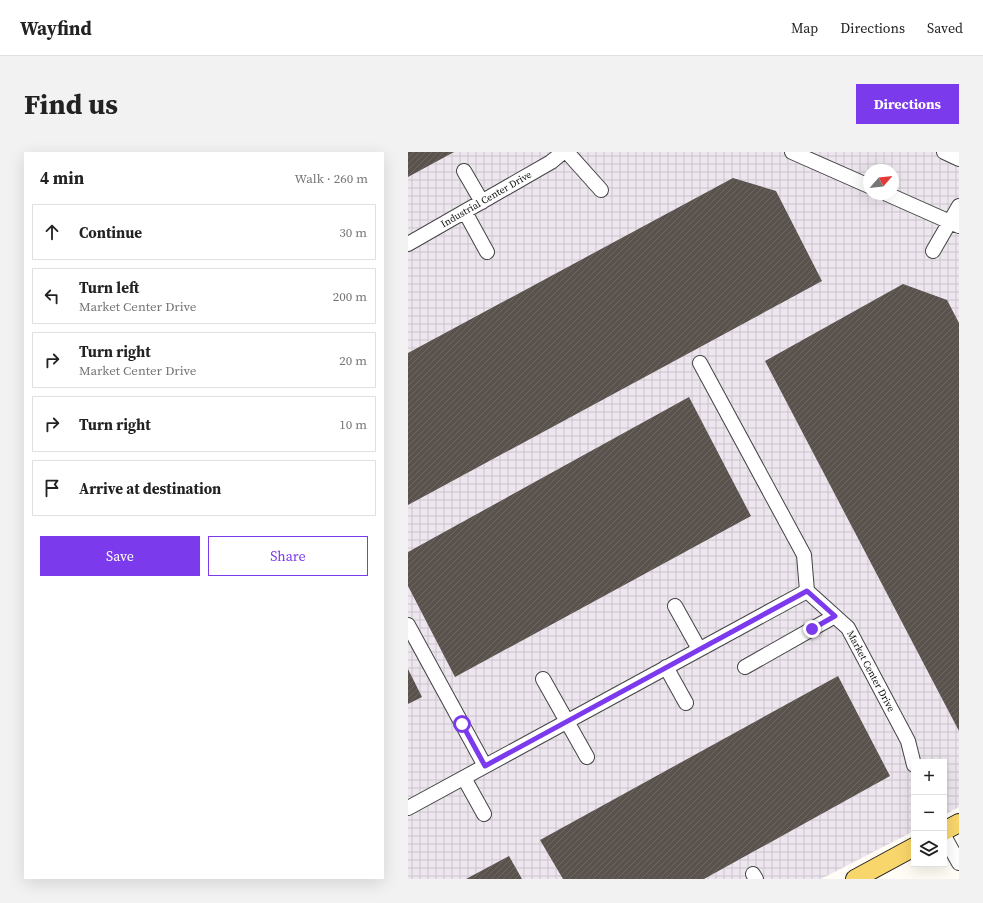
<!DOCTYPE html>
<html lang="en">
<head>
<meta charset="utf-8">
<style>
  body { margin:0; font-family:"Source Serif 4",serif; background:#f2f2f2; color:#222 }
  .controls { position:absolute; right:12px; bottom:12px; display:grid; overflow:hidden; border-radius:0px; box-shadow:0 4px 16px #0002 }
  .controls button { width:36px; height:36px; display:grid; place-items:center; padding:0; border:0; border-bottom:1px solid #e0e0e0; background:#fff; color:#222; font:20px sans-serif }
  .compass { position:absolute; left:455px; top:12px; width:36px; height:36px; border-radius:50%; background:#fff; box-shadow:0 4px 16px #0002; rotate:62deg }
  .stop { position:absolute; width:12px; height:12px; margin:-9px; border:3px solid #7c3aed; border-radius:50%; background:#fff }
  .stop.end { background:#7c3aed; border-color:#fff; box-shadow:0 1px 4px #0008 }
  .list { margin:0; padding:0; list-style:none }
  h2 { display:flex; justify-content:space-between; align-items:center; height:52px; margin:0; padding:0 16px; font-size:17px }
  h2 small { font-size:13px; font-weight:400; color:#767676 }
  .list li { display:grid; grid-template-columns:26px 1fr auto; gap:12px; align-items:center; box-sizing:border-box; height:56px; margin:0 8px 8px; padding:0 8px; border:1px solid #e0e0e0; border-radius:0px }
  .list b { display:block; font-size:15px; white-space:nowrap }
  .list p { margin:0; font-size:13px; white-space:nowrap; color:#767676 }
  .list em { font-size:13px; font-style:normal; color:#767676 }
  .actions { display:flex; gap:8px; padding:12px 16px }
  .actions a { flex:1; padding:9px 0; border:1px solid #7c3aed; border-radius:0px; text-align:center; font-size:14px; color:#7c3aed }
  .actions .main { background:#7c3aed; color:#fff }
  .icon { flex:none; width:22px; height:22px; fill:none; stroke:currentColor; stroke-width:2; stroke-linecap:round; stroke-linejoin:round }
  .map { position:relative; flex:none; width:551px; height:727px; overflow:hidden; border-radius:0px }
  header { display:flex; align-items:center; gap:24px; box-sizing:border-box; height:56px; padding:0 20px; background:#fff; border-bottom:1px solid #e0e0e0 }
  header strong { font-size:19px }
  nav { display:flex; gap:22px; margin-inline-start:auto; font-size:14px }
  .intro { display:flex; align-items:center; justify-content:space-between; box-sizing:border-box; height:96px; padding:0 24px }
  h1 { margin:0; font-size:28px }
  .button { padding:10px 18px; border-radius:0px; background:#7c3aed; color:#fff; font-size:14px; font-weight:700 }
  main { display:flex; gap:24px; padding:0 24px }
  aside { flex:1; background:#fff; border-radius:0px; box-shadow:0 4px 16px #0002 }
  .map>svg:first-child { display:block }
  .industrial { fill:url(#industrial-grid); fill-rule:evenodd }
  .building { fill:url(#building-hatch) }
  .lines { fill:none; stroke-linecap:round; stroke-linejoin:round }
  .minor-casing { stroke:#444; stroke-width:16 }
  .major-casing { stroke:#222; stroke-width:20 }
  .minor { stroke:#fff; stroke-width:14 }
  .major { stroke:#f9d66b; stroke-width:18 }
  .route { stroke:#7c3aed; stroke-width:5 }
  .labels { text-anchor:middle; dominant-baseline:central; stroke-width:4; stroke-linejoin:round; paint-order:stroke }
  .street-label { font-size:10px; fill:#111; stroke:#fff }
</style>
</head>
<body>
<header>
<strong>Wayfind</strong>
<nav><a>Map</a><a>Directions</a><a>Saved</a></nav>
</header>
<div class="intro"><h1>Find us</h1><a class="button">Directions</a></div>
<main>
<aside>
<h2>4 min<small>Walk · 260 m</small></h2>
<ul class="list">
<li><svg class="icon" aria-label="ahead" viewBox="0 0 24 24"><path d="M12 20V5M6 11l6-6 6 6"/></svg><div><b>Continue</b></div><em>30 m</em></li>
<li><svg class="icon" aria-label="left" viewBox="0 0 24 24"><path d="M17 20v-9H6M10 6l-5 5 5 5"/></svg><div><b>Turn left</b><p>Market Center Drive</p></div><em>200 m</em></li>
<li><svg class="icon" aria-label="right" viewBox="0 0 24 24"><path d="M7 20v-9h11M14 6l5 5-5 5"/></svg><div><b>Turn right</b><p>Market Center Drive</p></div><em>20 m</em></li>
<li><svg class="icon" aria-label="right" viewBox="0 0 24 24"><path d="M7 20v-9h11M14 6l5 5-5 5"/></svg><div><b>Turn right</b></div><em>10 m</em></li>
<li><svg class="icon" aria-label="arrive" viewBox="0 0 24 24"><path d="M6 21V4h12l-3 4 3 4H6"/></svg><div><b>Arrive at destination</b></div></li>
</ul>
<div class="actions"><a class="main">Save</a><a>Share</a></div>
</aside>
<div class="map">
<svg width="551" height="727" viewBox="0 0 551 727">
  <defs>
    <pattern id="industrial-grid" width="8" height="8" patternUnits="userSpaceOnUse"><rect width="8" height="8" fill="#eee6ef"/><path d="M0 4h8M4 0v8" fill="none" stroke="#cbc4cc"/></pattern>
    <pattern id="building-hatch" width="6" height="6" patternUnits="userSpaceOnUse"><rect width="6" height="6" fill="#5a524d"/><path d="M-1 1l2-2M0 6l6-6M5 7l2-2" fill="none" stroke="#6d6662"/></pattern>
  </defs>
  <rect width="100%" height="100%" fill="#fffdf5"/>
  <path class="industrial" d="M0,0H551V655L536,663V610H506V679L413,727H0ZM461,18H485V42H461Z"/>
  <path class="building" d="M0,0H46L0,25Z
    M325,26L368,39L414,129L0,353V201Z
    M495,132L539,148L551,171V579L357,209Z
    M281,245L343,364L47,525L0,434V400Z
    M0,517L14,545L0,552Z
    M430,524L482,624L296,727H155L132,688Z
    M101,704L114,727H58Z"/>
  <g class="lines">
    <defs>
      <path id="minor" d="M159,0L193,38
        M384,0L461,34
        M536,0L551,7
        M56,19L74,50
        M479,42L551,74
        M57,60L79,100
        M0,92L143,10L155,0
        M525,99L551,54
        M292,211L396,403L399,439
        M399,439L440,476L500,589L506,613
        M267,454L291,497
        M0,473L77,614
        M258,515L278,551
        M337,515L427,464
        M135,527L179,605
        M56,626L76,662
        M0,656L399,439
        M536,684L551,711
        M345,722L348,727"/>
      <path id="major" d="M536,679L551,671
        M447,727L506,695"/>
    </defs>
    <use href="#minor" class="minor-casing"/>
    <use href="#major" class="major-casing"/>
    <use href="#minor" class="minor"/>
    <use href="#major" class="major"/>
  </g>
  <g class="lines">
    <path class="route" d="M54,572L77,614L399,439L427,464L404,477"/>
  </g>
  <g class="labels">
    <g class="street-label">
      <text transform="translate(78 47) rotate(-30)">Industrial Center Drive</text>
      <text transform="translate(463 519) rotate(62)">Market Center Drive</text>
    </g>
  </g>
</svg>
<div class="controls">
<button>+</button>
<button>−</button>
<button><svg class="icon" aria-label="layers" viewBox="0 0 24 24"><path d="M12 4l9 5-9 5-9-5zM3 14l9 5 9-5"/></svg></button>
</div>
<svg class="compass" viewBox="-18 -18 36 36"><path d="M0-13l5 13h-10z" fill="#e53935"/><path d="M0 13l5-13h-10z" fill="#767676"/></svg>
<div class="stop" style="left:54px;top:572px"></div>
<div class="stop end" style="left:404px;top:477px"></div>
</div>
</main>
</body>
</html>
